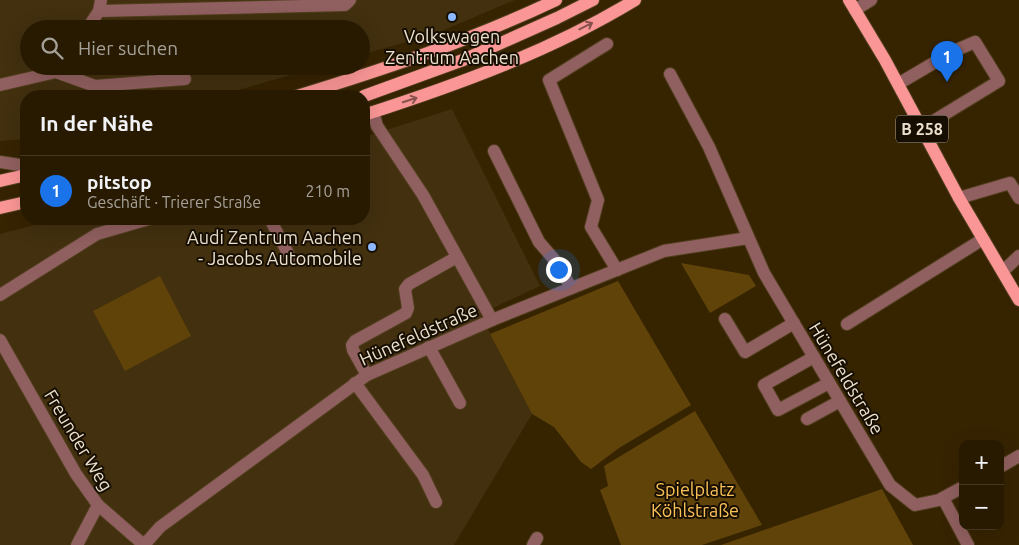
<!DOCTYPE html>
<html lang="de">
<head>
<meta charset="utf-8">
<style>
  body { margin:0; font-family:Ubuntu,sans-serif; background:#34270f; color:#f1f3f6 }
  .controls { position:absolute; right:15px; bottom:15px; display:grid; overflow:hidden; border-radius:10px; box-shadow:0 5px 20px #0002 }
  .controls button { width:45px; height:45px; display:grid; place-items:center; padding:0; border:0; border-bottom:1px solid #443822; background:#281a00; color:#f1f3f6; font:25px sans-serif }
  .you { position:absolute; left:558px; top:269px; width:18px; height:18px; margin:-12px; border:4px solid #fff; border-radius:50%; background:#1a73e8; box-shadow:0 0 0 8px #1a73e833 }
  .badge { display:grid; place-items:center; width:32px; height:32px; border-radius:50%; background:#1a73e8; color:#fff; font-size:16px; font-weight:700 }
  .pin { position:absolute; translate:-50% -41px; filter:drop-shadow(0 1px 2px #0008) }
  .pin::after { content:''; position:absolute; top:26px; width:18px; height:15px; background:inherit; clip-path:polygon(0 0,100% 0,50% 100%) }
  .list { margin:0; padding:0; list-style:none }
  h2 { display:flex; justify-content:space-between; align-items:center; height:65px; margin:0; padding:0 20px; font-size:21px }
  h2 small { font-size:16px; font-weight:400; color:#a5a199 }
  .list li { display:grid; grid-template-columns:32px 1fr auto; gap:15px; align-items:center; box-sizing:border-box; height:70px; padding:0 20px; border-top:1px solid #443822 }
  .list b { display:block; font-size:19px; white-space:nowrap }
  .list p { margin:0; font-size:16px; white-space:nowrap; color:#a5a199 }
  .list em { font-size:16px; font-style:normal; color:#a5a199 }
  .icon { flex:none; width:28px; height:28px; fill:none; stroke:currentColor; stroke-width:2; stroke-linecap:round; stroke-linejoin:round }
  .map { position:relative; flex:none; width:1019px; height:545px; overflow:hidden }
  .search { position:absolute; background:#281a00; box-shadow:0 5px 20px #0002; left:20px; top:20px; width:350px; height:55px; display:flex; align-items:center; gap:12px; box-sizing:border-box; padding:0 18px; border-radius:28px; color:#a5a199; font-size:19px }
  .panel { position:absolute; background:#281a00; box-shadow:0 5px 20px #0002; left:20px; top:90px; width:350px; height:135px; border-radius:20px }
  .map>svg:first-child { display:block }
</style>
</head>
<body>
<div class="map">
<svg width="1019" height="545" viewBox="0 0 1019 545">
  <rect width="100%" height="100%" fill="#362300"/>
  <g fill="#42300f">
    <path d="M0,0H515L437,33L361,55V29H29V66H322L218,96H26V139L0,141Z"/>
    <path d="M452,109L540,286L480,314L532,414L454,545H0V234L58,219H364V137Z"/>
  </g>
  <g fill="#604309">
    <path d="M681,263L749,275L756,286L710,313Z"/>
    <path d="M160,276L191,336L125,371L93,311Z"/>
    <path d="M618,281L691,405L619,448L591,469L581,462L554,427L532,414L490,334Z"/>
    <path d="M695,411L762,525L702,545H621L600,490L608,486L604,466Z"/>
    <path d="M882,489L913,545H721Z"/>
  </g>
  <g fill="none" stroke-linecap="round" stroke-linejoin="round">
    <defs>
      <g id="minor">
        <path d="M855,10L871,0"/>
        <path d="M99,11L345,5L350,0"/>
        <path d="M87,29L99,11L101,0"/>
        <path d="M607,44L549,80L598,200L591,227L617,270"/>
        <path d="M56,72L95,86L185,79"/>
        <path d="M670,74L709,147L764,273L890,485L915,505L939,500L963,487"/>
        <path d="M898,84L954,51L975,42L999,81L922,128"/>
        <path d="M0,85L56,72L60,66"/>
        <path d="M373,112L377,126L423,195L492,320"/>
        <path d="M494,151L539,242L558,264L571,288"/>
        <path d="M0,162L26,166"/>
        <path d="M959,198L1010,183L1019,198"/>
        <path d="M270,219L291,259"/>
        <path d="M1003,271L1019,256"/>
        <path d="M0,295L97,234L149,219"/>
        <path d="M725,319L745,352L794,323"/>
        <path d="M847,324L983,239"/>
        <path d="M0,340L76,474L98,505L144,545L160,527L367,375L492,320L664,251L748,238"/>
        <path d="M429,347L460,403"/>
        <path d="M814,357L764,385L778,410L829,383"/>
        <path d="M367,375L353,350L352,345L355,341L406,313L408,308L405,289L409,284L457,257"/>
        <path d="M355,383L423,475L436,502"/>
        <path d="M807,419L840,401"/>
        <path d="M1000,467L1019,456"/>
        <path d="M943,498L968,545"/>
        <path d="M77,545L98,505"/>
        <path d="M533,545L537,538"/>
      </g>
      <g id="major">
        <path d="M849,0L885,60L959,198L1019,300"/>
        <path d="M297,96C385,69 472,40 556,0"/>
        <path d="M364,96L463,60L557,18L593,0"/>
        <path d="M364,115C457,85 551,51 635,0"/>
        <path d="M0,181L26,175"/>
        <path d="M0,208L26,202"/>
      </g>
    </defs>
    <use href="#minor" stroke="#503e1d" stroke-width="14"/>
    <use href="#major" stroke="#503e1d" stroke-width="14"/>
    <use href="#minor" stroke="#905f5f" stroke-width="12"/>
    <use href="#major" stroke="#fa9696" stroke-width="12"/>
  </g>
  <defs><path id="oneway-shaft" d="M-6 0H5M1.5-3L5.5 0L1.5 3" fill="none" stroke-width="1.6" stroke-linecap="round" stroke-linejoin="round" transform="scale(1.25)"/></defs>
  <g stroke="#88524c">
    <use href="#oneway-shaft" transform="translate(586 26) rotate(-27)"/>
    <use href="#oneway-shaft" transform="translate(410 100) rotate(-18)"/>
  </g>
  <g fill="#8eb9fd" stroke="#170e02" stroke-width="2">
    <circle cx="452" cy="17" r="5"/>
    <circle cx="372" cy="247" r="5"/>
  </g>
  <g text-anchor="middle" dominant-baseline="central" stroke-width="4" stroke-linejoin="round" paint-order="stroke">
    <rect fill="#170e02" stroke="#ada291" stroke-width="1" x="896" y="115.5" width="52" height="27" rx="4"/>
    <g font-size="16" font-weight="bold" fill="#ede1ce">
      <text x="922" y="129">B 258</text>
    </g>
    <g font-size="18" fill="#ede1ce" stroke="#170e02">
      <text x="452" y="36">Volkswagen<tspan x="452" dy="21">Zentrum Aachen</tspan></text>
      <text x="362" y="237" text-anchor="end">Audi Zentrum Aachen<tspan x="362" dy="21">- Jacobs Automobile</tspan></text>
    </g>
    <g font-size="18" fill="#ede1ce" stroke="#170e02">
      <text transform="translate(418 334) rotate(-24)">Hünefeldstraße</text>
      <text transform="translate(847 378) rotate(59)">Hünefeldstraße</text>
      <text transform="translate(79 440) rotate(59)">Freunder Weg</text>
    </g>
    <g font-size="18" fill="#fbc158" stroke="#170e02">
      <text x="695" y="489">Spielplatz<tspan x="695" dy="21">Köhlstraße</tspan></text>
    </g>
  </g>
</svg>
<div class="controls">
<button>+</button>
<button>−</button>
</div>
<div class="you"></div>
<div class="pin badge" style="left:947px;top:82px">1</div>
<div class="search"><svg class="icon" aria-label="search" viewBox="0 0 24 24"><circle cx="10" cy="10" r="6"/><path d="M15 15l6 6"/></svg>Hier suchen</div>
<section class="panel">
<h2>In der Nähe<small></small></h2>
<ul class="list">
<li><span class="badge">1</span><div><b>pitstop</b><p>Geschäft · Trierer Straße</p></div><em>210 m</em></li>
</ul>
</section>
</div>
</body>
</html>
